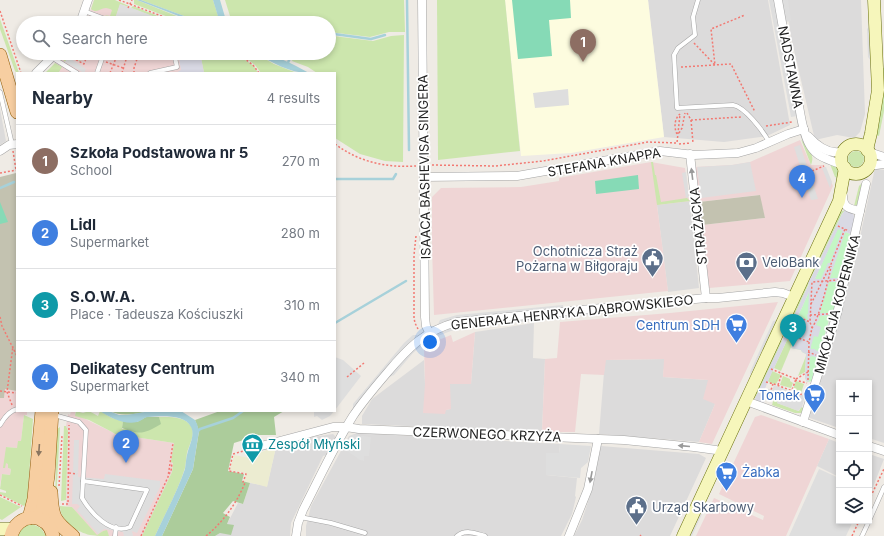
<!DOCTYPE html>
<html lang="en">
<head>
<meta charset="utf-8">
<style>
  body { margin:0; font-family:Inter,sans-serif; background:#f6f6f7; color:#1f2937 }
  .controls { position:absolute; right:12px; bottom:12px; display:grid; overflow:hidden; border-radius:0px; box-shadow:0 2px 6px #0003 }
  .controls button { width:36px; height:36px; display:grid; place-items:center; padding:0; border:0; border-bottom:1px solid #e0e1e3; background:#fff; color:#1f2937; font:20px sans-serif }
  .you { position:absolute; left:430px; top:342px; width:14px; height:14px; margin:-10px; border:3px solid #fff; border-radius:50%; background:#1a73e8; box-shadow:0 0 0 6px #1a73e833 }
  .badge { display:grid; place-items:center; width:26px; height:26px; border-radius:50%; background:#c20a12; color:#fff; font-size:13px; font-weight:700 }
  .pin { position:absolute; translate:-50% -33px; filter:drop-shadow(0 1px 2px #0008) }
  .pin::after { content:''; position:absolute; top:21px; width:14px; height:12px; background:inherit; clip-path:polygon(0 0,100% 0,50% 100%) }
  .list { margin:0; padding:0; list-style:none }
  h2 { display:flex; justify-content:space-between; align-items:center; height:52px; margin:0; padding:0 16px; font-size:17px }
  h2 small { font-size:13px; font-weight:400; color:#747a83 }
  .list li { display:grid; grid-template-columns:26px 1fr auto; gap:12px; align-items:center; box-sizing:border-box; height:72px; padding:0 16px; border-top:1px solid #e0e1e3 }
  .list b { display:block; font-size:15px; white-space:nowrap }
  .list p { margin:0; font-size:13px; white-space:nowrap; color:#747a83 }
  .list em { font-size:13px; font-style:normal; color:#747a83 }
  .icon { flex:none; width:22px; height:22px; fill:none; stroke:currentColor; stroke-width:2; stroke-linecap:round; stroke-linejoin:round }
  .map { position:relative; flex:none; width:884px; height:536px; overflow:hidden }
  .search { position:absolute; background:#fff; box-shadow:0 2px 6px #0003; left:16px; top:16px; width:320px; height:44px; display:flex; align-items:center; gap:10px; box-sizing:border-box; padding:0 14px; border-radius:22px; color:#747a83; font-size:15px }
  .panel { position:absolute; background:#fff; box-shadow:0 2px 6px #0003; left:16px; top:72px; width:320px; height:340px; border-radius:0px }
  .map>svg:first-child { display:block }
</style>
</head>
<body>
<div class="map">
<svg width="884" height="536" viewBox="0 0 884 536">
  <rect width="100%" height="100%" fill="#efebe5"/>
  <g fill="#dcdbdb">
    <path d="M648,0H768L790,125L767,136L724,142L664,137Z"/>
    <path d="M786,0H861L865,114L860,132L854,138L837,135L815,140L791,37Z"/>
    <path d="M0,109L6,141L0,145Z"/>
    <path d="M875,168L884,170V443L869,438V383H839V428L807,417L853,269Z"/>
    <path d="M690,201L699,288L668,292L657,205Z"/>
    <path d="M534,323L533,358L545,359L542,432L362,424V416L372,399L424,360L425,384L446,410L450,409V383L471,384L475,332Z"/>
    <path d="M665,359L663,377L708,380L715,404L699,442L599,434L605,360Z"/>
    <path d="M357,433L560,444L559,453L546,475L577,478L575,496L576,497L572,514L561,536H306V526L311,506L349,436Z"/>
    <path d="M333,434L335,436V438L326,455L323,456L291,523L290,536H215L220,533L227,524L238,503L243,504L250,483L267,486L276,447L313,437Z"/>
    <path d="M829,439L839,443V477L817,466Z"/>
    <path d="M601,446L699,454L706,458L670,536H574L582,520L592,490Z"/>
    <path d="M869,454L884,459L871,492L869,491Z"/>
  </g>
  <g fill="#efd5d5">
    <path d="M94,0H109L171,23H86Z"/>
    <path d="M64,53H200L204,73H60L55,63Z"/>
    <path d="M800,140L811,165H824L833,186L790,281L709,288L702,225L765,218L759,195L699,202L694,167L732,165L750,162Z"/>
    <path d="M651,162L685,168L690,201L657,205L668,291L434,315L432,246V197L441,188L521,187L559,181V178Z"/>
    <path d="M778,302L712,444L699,442L715,404L703,399L708,380L663,377L664,359L606,360L604,375L581,374L575,432H542L545,359L557,358L560,322L670,313Z"/>
    <path d="M475,332L471,384H450L451,409L446,410L445,414L423,413L425,384L424,347L439,338L441,339L451,335L453,342Z"/>
    <path d="M5,389L17,391V411H27V415H24L21,441L17,448L6,447V463H8V468L11,469L10,475L2,474L0,485V398H4Z"/>
    <path d="M71,411H76L75,414L112,432L115,434L174,443L172,472L142,536H109L103,531L97,536L72,507L66,506L68,431L66,426L68,414L70,415Z"/>
    <path d="M761,415L829,439L786,536H696L714,498L763,520L764,516L719,494L755,417Z"/>
  </g>
  <path fill="#fdfcdf" d="M505,0H648L664,137L571,153L521,156Z"/>
  <g fill="#c3c2b0">
    <path d="M16,173L17,183V391L5,389L4,398H0V177Z"/>
    <path d="M760,195L765,218L702,225L699,202Z"/>
  </g>
  <path fill="#ececd1" d="M276,447L267,487L244,481L246,473L230,470L234,455L250,458L258,453Z"/>
  <g fill="#cce6ad">
    <path d="M94,0H115L129,6L128,7L120,4L115,19L104,15L110,16L112,10C111,9 107,8 106,8C100,8 97,14 91,9Z"/>
    <path d="M134,0H137L194,23H184L134,4Z"/>
    <path d="M141,0H213L220,22L205,23L195,20Z"/>
    <path d="M225,0H404L405,32H389L370,37L329,32V23H234L230,16Z"/>
    <path d="M437,0H505L520,151L438,160Z"/>
    <path d="M133,6L163,18V20L131,8Z"/>
    <path d="M0,19L17,67L19,73H17L15,71L0,29Z"/>
    <path d="M404,35L403,162L385,161L360,154L335,138V73H317L308,67L292,61L295,53H329V36H334L373,41L391,36Z"/>
    <path d="M64,53H85L80,61L69,56L65,62L61,57Z"/>
    <path d="M200,53H235L254,66L258,73H204Z"/>
    <path d="M239,53H255L274,64L297,73H261L255,65Z"/>
    <path d="M55,63L62,67L59,72L60,73H45Z"/>
    <path d="M883,68H884V111L879,136L875,135C882,113 884,92 883,68Z"/>
    <path d="M801,139C807,148 816,154 811,165Z"/>
    <circle cx="856" cy="159" r="8"/>
    <path d="M651,162H653L655,175H656L661,202L687,198L690,201L657,205Z"/>
    <path d="M830,164C839,168 839,169 840,179L835,177Z"/>
    <path d="M862,183L857,205L854,206L859,186Z"/>
    <path d="M845,210L842,214L811,278H810L840,212Z"/>
    <path d="M807,283H809L794,317L792,315Z"/>
    <path d="M788,338L794,340L781,371L774,368Z"/>
    <path d="M783,340L756,398L755,395L780,341Z"/>
    <path d="M806,356L805,372L798,376Z"/>
    <path d="M772,371L781,375L776,384L770,383L768,381Z"/>
    <path d="M783,376L790,379V381L793,383L791,388L780,385Z"/>
    <path d="M796,381L804,384L801,393L793,390Z"/>
    <path d="M774,398L778,399L777,403L799,411L801,407H802L804,409L803,413H795L772,405Z"/>
    <path d="M76,411L83,413L89,411L98,416L100,411L112,418L123,421L122,429L160,424L159,417C170,417 184,416 191,426C196,434 189,445 187,453C186,458 186,463 185,468C178,491 165,514 155,536H142L172,472L173,463L171,462L174,443L115,434L112,432L89,420L75,416Z"/>
    <path d="M24,415L33,419L27,504L24,506L0,494V492L6,493V491L0,489L2,474L10,475L11,469L8,468V464L6,463L5,468H3L6,447L17,448L18,441H21Z"/>
    <path d="M64,426H66L68,431L66,500L61,501Z"/>
    <path d="M60,427L56,501L55,502L56,467L55,453L57,429Z"/>
    <path d="M0,497L21,507L2,520L0,519Z"/>
    <path d="M60,506L72,507L97,535L103,531L107,530L109,536C103,536 96,536 90,535C77,532 60,521 60,506Z"/>
    <path d="M32,524L41,528L46,536H18C21,529 24,525 32,524Z"/>
  </g>
  <g fill="#accc9b">
    <path d="M109,411H150C135,414 123,417 109,411Z"/>
    <path d="M220,411H284L274,417L276,435H259L234,443L228,471L244,474L242,481L250,483L243,504L233,501L223,513L230,517L227,524L234,525L231,535L220,533L215,536H162L193,469L199,431L195,420Z"/>
    <path d="M146,417H159L161,424C144,434 140,435 122,428L123,421L137,422Z"/>
  </g>
  <path fill="#c4f6c5" d="M838,228L852,235V236L849,238L841,274L843,277L834,316L830,317L812,379L813,381L807,382L805,378L806,354L802,352L801,350L791,348L794,340L788,338Z"/>
  <g fill="#86dab6">
    <path d="M512,0H570L571,18L549,20L552,56L518,59Z"/>
    <path d="M638,175L639,189L596,194L595,181Z"/>
    <path d="M0,202L8,222L0,224Z"/>
  </g>
  <g fill="#dedede">
    <path d="M769,0H775L797,116L791,117Z"/>
    <path d="M782,0H788L791,21L785,22Z"/>
    <path d="M120,4L129,7L171,23H126L115,19Z"/>
    <path d="M870,26L871,61L868,57L867,29Z"/>
    <path d="M68,57L86,69L84,73L65,62Z"/>
    <path d="M568,89L569,105L535,108L533,93Z"/>
    <path d="M800,145L818,199L811,200L794,147Z"/>
    <path d="M750,162L756,191L701,198L697,167L732,165Z"/>
    <path d="M826,167L832,182L830,188L822,168Z"/>
    <path d="M686,172L689,197L686,198L682,173Z"/>
    <path d="M563,305V308L469,317L450,320L438,324L440,320L457,315Z"/>
    <path d="M592,313V315L479,326L451,331L435,337L425,343L413,353L394,375L387,378L411,351L425,340L451,328L463,325Z"/>
    <path d="M834,316L813,381L812,379L830,317Z"/>
    <path d="M777,320V321L751,377L750,372L773,321Z"/>
    <path d="M413,335H418L407,345L394,359L363,395L353,410V404L404,343Z"/>
    <path d="M335,357L343,360L361,376L335,410Z"/>
    <path d="M774,385L805,396L802,407L798,411L777,403L778,398L773,399L763,396L766,388L772,390Z"/>
    <path d="M314,411H334L330,416L322,420L317,416L314,417Z"/>
    <path d="M352,435L371,437L369,456H364V461L360,460L343,448Z"/>
    <path d="M74,440H79L78,477L104,479L105,474L160,481V487L137,533L132,531L133,536H124L123,532L104,529L98,534L77,510L80,506L77,504H72Z"/>
    <path d="M560,444L591,446L588,462L581,468L580,478L546,475V453H559Z"/>
    <path d="M819,469L839,478V521H853L846,536H789Z"/>
    <path d="M701,509L702,514L692,536H689Z"/>
  </g>
  <g fill="#d9d9e4" fill-rule="evenodd">
    <path d="M178,53H200L204,73H176L181,70Z"/>
    <path d="M845,210L853,214L855,218L852,235L846,232L845,233L830,278H842L841,282H829L820,313H835L834,315L819,316V321H818L816,325L821,327L818,337L814,336L811,346V349H815V350L820,352L818,358L812,356L810,357L809,381L807,382L805,378L806,354L802,352L801,350L791,348L794,340L788,338L768,381L761,399L765,402L762,403L757,401L755,398L809,284L807,283L810,278H811L842,214ZM838,229L842,231L830,263H828L821,279H815ZM809,292L808,314H807L808,320L798,316Z"/>
  </g>
  <g fill="#a7d1da">
    <path d="M137,0H141L195,20L194,22Z"/>
    <path d="M213,0H220L225,17L229,23H220Z"/>
    <path d="M255,53C274,53 292,64 309,73C289,73 272,62 255,53Z"/>
    <path d="M100,411H109L119,415H127L150,411H181L195,420L197,424L199,431L193,469L162,536H155C165,514 177,492 185,469C186,463 186,457 188,451C190,444 195,434 191,427C185,414 161,416 148,417C144,417 142,421 137,422C125,425 110,418 100,411Z"/>
  </g>
  <g fill="none" stroke-linecap="round" stroke-linejoin="round">
    <g stroke="#a7d1da" stroke-width="2.5">
      <path d="M407,0L409,150"/>
      <path d="M329,34H334L371,39L385,35"/>
      <path d="M287,65L292,53"/>
      <path d="M335,179H393L396,174"/>
      <path d="M0,188L14,182"/>
      <path d="M335,323L406,281"/>
      <path d="M197,432L200,429L233,418L243,411"/>
    </g>
    <defs>
      <g id="lane">
        <path d="M698,0L693,17L695,35L678,48L674,55L677,108L733,105C745,107 763,131 769,142"/>
        <path d="M84,11L116,23"/>
        <path d="M49,53L56,60L77,73"/>
        <path d="M97,73L104,53"/>
        <path d="M150,73L177,67L174,53"/>
        <path d="M0,92L12,144"/>
        <path d="M54,415L79,422L86,430L83,481"/>
        <path d="M0,425C4,418 9,411 17,409"/>
        <path d="M83,481L147,490L130,527C110,535 91,513 82,498Z"/>
        <path d="M300,517L331,523L365,533"/>
        <path d="M869,521L884,487"/>
        <path d="M115,536L116,527"/>
        <path d="M457,536C466,529 475,533 485,536"/>
        <path d="M862,536L869,521"/>
      </g>
      <g id="street">
        <path d="M422,0L425,317L426,326L429,332"/>
        <path d="M778,0C784,35 791,71 799,106C801,118 804,138 811,147C818,158 831,160 842,165"/>
        <path d="M80,23L88,0"/>
        <path d="M36,73L56,53"/>
        <path d="M808,136C817,146 829,156 844,151"/>
        <path d="M0,151L9,145L17,144"/>
        <path d="M869,152L884,157"/>
        <path d="M690,154L706,298"/>
        <path d="M869,166L884,164"/>
        <path d="M424,177L517,176L660,151L694,155L738,153L756,148L788,134L804,129"/>
        <path d="M843,196C843,208 850,209 860,211"/>
        <path d="M746,401L839,435"/>
        <path d="M803,422L837,314L866,184"/>
        <path d="M869,446L884,451"/>
        <path d="M254,448L333,427H346L359,429L624,440L694,447L716,450L722,452"/>
        <path d="M296,536L298,523L303,510C319,479 334,446 353,416C363,401 375,387 387,373C408,348 424,331 457,322L706,298H718L775,292L783,293L794,297"/>
        <path d="M569,536L588,489L598,439"/>
      </g>
      <g id="secondary">
        <circle cx="856" cy="159" r="15"/>
        <path d="M867,150L871,133L878,90L874,0"/>
        <path d="M0,529H14"/>
        <path d="M683,536L839,201L845,168"/>
      </g>
      <g id="primary">
        <path d="M0,55L17,112"/>
        <path d="M51,492C52,517 54,521 73,536"/>
        <path d="M29,518L34,499L42,411"/>
        <path d="M43,521L42,514L48,476L52,411"/>
        <path d="M11,536C17,512 48,511 53,536"/>
      </g>
    </defs>
    <use href="#lane" stroke="#a5a5a5" stroke-width="5"/>
    <use href="#street" stroke="#a5a5a5" stroke-width="9"/>
    <use href="#secondary" stroke="#69700a" stroke-width="13"/>
    <use href="#primary" stroke="#905d08" stroke-width="14"/>
    <g stroke="#f27972" stroke-width="1.5" stroke-dasharray="2 2" stroke-linecap="butt">
      <path d="M119,0L180,23"/>
      <path d="M128,8L132,0"/>
      <path d="M0,11L21,73"/>
      <path d="M694,43L715,65L711,29L745,15"/>
      <path d="M237,53L253,65L259,73"/>
      <path d="M87,54L97,58"/>
      <path d="M69,56L84,64L88,53"/>
      <path d="M106,62L123,68"/>
      <path d="M681,67L731,64L755,112"/>
      <path d="M110,73L118,53"/>
      <path d="M122,73L128,53"/>
      <path d="M134,73V68L139,53"/>
      <path d="M687,113L691,120L741,117"/>
      <path d="M691,120L693,143"/>
      <path d="M766,126L792,122"/>
      <path d="M679,133L682,128L685,113"/>
      <path d="M677,134C674,128 674,119 680,114"/>
      <path d="M335,144C359,162 386,168 416,166"/>
      <path d="M679,144L691,143"/>
      <path d="M13,151L16,170"/>
      <path d="M432,165L495,166L543,161L648,142L677,143L680,114"/>
      <path d="M812,171L824,166"/>
      <path d="M0,173L17,170"/>
      <path d="M838,226L849,231"/>
      <path d="M416,236L414,255V318L415,323L418,329"/>
      <path d="M811,304L831,264L845,229"/>
      <path d="M810,315L828,314"/>
      <path d="M796,316L810,322"/>
      <path d="M0,317L2,326L17,356"/>
      <path d="M812,328C819,318 829,279 831,266"/>
      <path d="M788,334L809,342"/>
      <path d="M808,352L816,355"/>
      <path d="M771,369L796,379L792,390"/>
      <path d="M347,377L364,363"/>
      <path d="M796,379L808,372"/>
      <path d="M795,380L807,383"/>
      <path d="M808,380L809,342L812,328L810,322L812,282L838,280"/>
      <path d="M766,382L774,384L803,395"/>
      <path d="M778,385L782,373"/>
      <path d="M0,391L17,393"/>
      <path d="M773,393L771,390L773,384"/>
      <path d="M12,405L7,392L13,346"/>
      <path d="M69,473L77,474"/>
      <path d="M169,474L171,471L172,463"/>
      <path d="M59,486L62,436"/>
      <path d="M0,495L22,506"/>
      <path d="M869,500L884,469"/>
      <path d="M62,504H68L69,425"/>
      <path d="M141,536L168,477L173,443"/>
      <path d="M206,536C224,521 236,504 245,483L243,482L246,474L229,471L233,454L247,450"/>
      <path d="M640,536L641,535"/>
      <path d="M852,536L859,521"/>
    </g>
    <use href="#lane" stroke="#fff" stroke-width="4"/>
    <use href="#street" stroke="#fff" stroke-width="8"/>
    <use href="#secondary" stroke="#f6f6bb" stroke-width="12"/>
    <use href="#primary" stroke="#f7cea1" stroke-width="13"/>
  </g>
  <defs><path id="oneway-solid" d="M-6-.8H1V-3.2L6.5 0L1 3.2V.8H-6Z"/></defs>
  <g fill="#9a9a9a">
    <use href="#oneway-solid" transform="translate(692 174) rotate(-97)"/>
    <use href="#oneway-solid" transform="translate(684 446) rotate(-175)"/>
    <use href="#oneway-solid" transform="translate(591 477) rotate(101)"/>
  </g>
  <use fill="#8a7660" href="#oneway-solid" transform="translate(39 450) rotate(94)"/>
  <defs>
    <symbol id="civic-pin" viewBox="-11 -11 22 30"><path d="M0 17L-7.5 6A9.5 9.5 0 1 1 7.5 6Z" fill="#5c6f8a" stroke="#fff"/><path d="M-.6-6.5H3V-4.5H.6V-3L4-1V1h2V6H-6V1h2V-1L-.6-3ZM-1.2 2.5V6h2.4V2.5Z" fill="#fff"/></symbol>
    <symbol id="bank-pin" viewBox="-11 -11 22 30"><path d="M0 17L-7.5 6A9.5 9.5 0 1 1 7.5 6Z" fill="#5c6f8a" stroke="#fff"/><path d="M-6-4H6V4H-6ZM0-2.3a2.3 2.3 0 1 0 0 4.6a2.3 2.3 0 1 0 0-4.6Z" fill="#fff"/></symbol>
    <symbol id="supermarket-pin" viewBox="-11 -11 22 30"><path d="M0 17L-7.5 6A9.5 9.5 0 1 1 7.5 6Z" fill="#3f7fe0" stroke="#fff"/><path d="M-6-5.5h2.5l.6 2H6L4.5 2H-2.5L-4.4-4H-6ZM-1.5 3.2a1.3 1.3 0 1 0 .1 0ZM3 3.2a1.3 1.3 0 1 0 .1 0Z" fill="#fff"/></symbol>
    <symbol id="museum-pin" viewBox="-11 -11 22 30"><path d="M0 17L-7.5 6A9.5 9.5 0 1 1 7.5 6Z" fill="#0f9aa8" stroke="#fff"/><path d="M0-6L6-3V-2H-6V-3ZM-5-1h2V3h-2ZM-1-1h2V3h-2ZM3-1h2V3H3ZM-6 4H6V6H-6Z" fill="#fff"/></symbol>
  </defs>
  <g fill-rule="evenodd">
    <use href="#civic-pin" x="640" y="246" width="25" height="34"/>
    <use href="#bank-pin" x="734" y="250" width="25" height="34"/>
    <use href="#supermarket-pin" x="724" y="312" width="25" height="34"/>
    <use href="#supermarket-pin" x="802" y="382" width="25" height="34"/>
    <use href="#museum-pin" x="240" y="432" width="25" height="34"/>
    <use href="#supermarket-pin" x="714" y="460" width="25" height="34"/>
    <use href="#civic-pin" x="624" y="494" width="25" height="34"/>
  </g>
  <g text-anchor="middle" dominant-baseline="central" stroke-width="3.5" stroke-linejoin="round" paint-order="stroke">
    <g font-size="13" fill="#1e1e1e" stroke="#fff">
      <text transform="translate(791 67) rotate(79)">NADSTAWNA</text>
      <text transform="translate(604 162) rotate(-10)">STEFANA KNAPPA</text>
      <text transform="translate(424 167) rotate(-91)">ISAACA BASHEVISA SINGERA</text>
      <text transform="translate(698 226) rotate(-96)">STRAŻACKA</text>
      <text transform="translate(837 304) rotate(-75)">MIKOŁAJA KOPERNIKA</text>
      <text transform="translate(572 312) rotate(-6)">GENERAŁA HENRYKA DĄBROWSKIEGO</text>
      <text transform="translate(487 434) rotate(2)">CZERWONEGO KRZYŻA</text>
    </g>
    <g font-size="13" fill="#4e5e75" stroke="#fff" text-anchor="start">
      <text x="638" y="251" text-anchor="end">Ochotnicza Straż<tspan x="638" dy="15">Pożarna w Biłgoraju</tspan></text>
      <text x="762" y="262">VeloBank</text>
      <text x="652" y="507">Urząd Skarbowy</text>
    </g>
    <g font-size="13" fill="#366cbe" stroke="#fff" text-anchor="end">
      <text x="720" y="325">Centrum SDH</text>
      <text x="800" y="395">Tomek</text>
      <text x="742" y="472" text-anchor="start">Żabka</text>
    </g>
    <g font-size="13" fill="#0d838f" stroke="#fff" text-anchor="start">
      <text x="268" y="444">Zespół Młyński</text>
    </g>
  </g>
</svg>
<div class="controls">
<button>+</button>
<button>−</button>
<button><svg class="icon" aria-label="locate" viewBox="0 0 24 24"><circle cx="12" cy="12" r="6"/><path d="M12 2v4M12 18v4M2 12h4M18 12h4"/></svg></button>
<button><svg class="icon" aria-label="layers" viewBox="0 0 24 24"><path d="M12 4l9 5-9 5-9-5zM3 14l9 5 9-5"/></svg></button>
</div>
<div class="you"></div>
<div class="pin badge" style="left:583px;top:62px;background:#8d6e63">1</div>
<div class="pin badge" style="left:126px;top:463px;background:#3f7fe0">2</div>
<div class="pin badge" style="left:793px;top:347px;background:#0f9aa8">3</div>
<div class="pin badge" style="left:802px;top:198px;background:#3f7fe0">4</div>
<div class="search"><svg class="icon" aria-label="search" viewBox="0 0 24 24"><circle cx="10" cy="10" r="6"/><path d="M15 15l6 6"/></svg>Search here</div>
<section class="panel">
<h2>Nearby<small>4 results</small></h2>
<ul class="list">
<li><span class="badge" style="background:#8d6e63">1</span><div><b>Szkoła Podstawowa nr 5</b><p>School</p></div><em>270 m</em></li>
<li><span class="badge" style="background:#3f7fe0">2</span><div><b>Lidl</b><p>Supermarket</p></div><em>280 m</em></li>
<li><span class="badge" style="background:#0f9aa8">3</span><div><b>S.O.W.A.</b><p>Place · Tadeusza Kościuszki</p></div><em>310 m</em></li>
<li><span class="badge" style="background:#3f7fe0">4</span><div><b>Delikatesy Centrum</b><p>Supermarket</p></div><em>340 m</em></li>
</ul>
</section>
</div>
</body>
</html>
